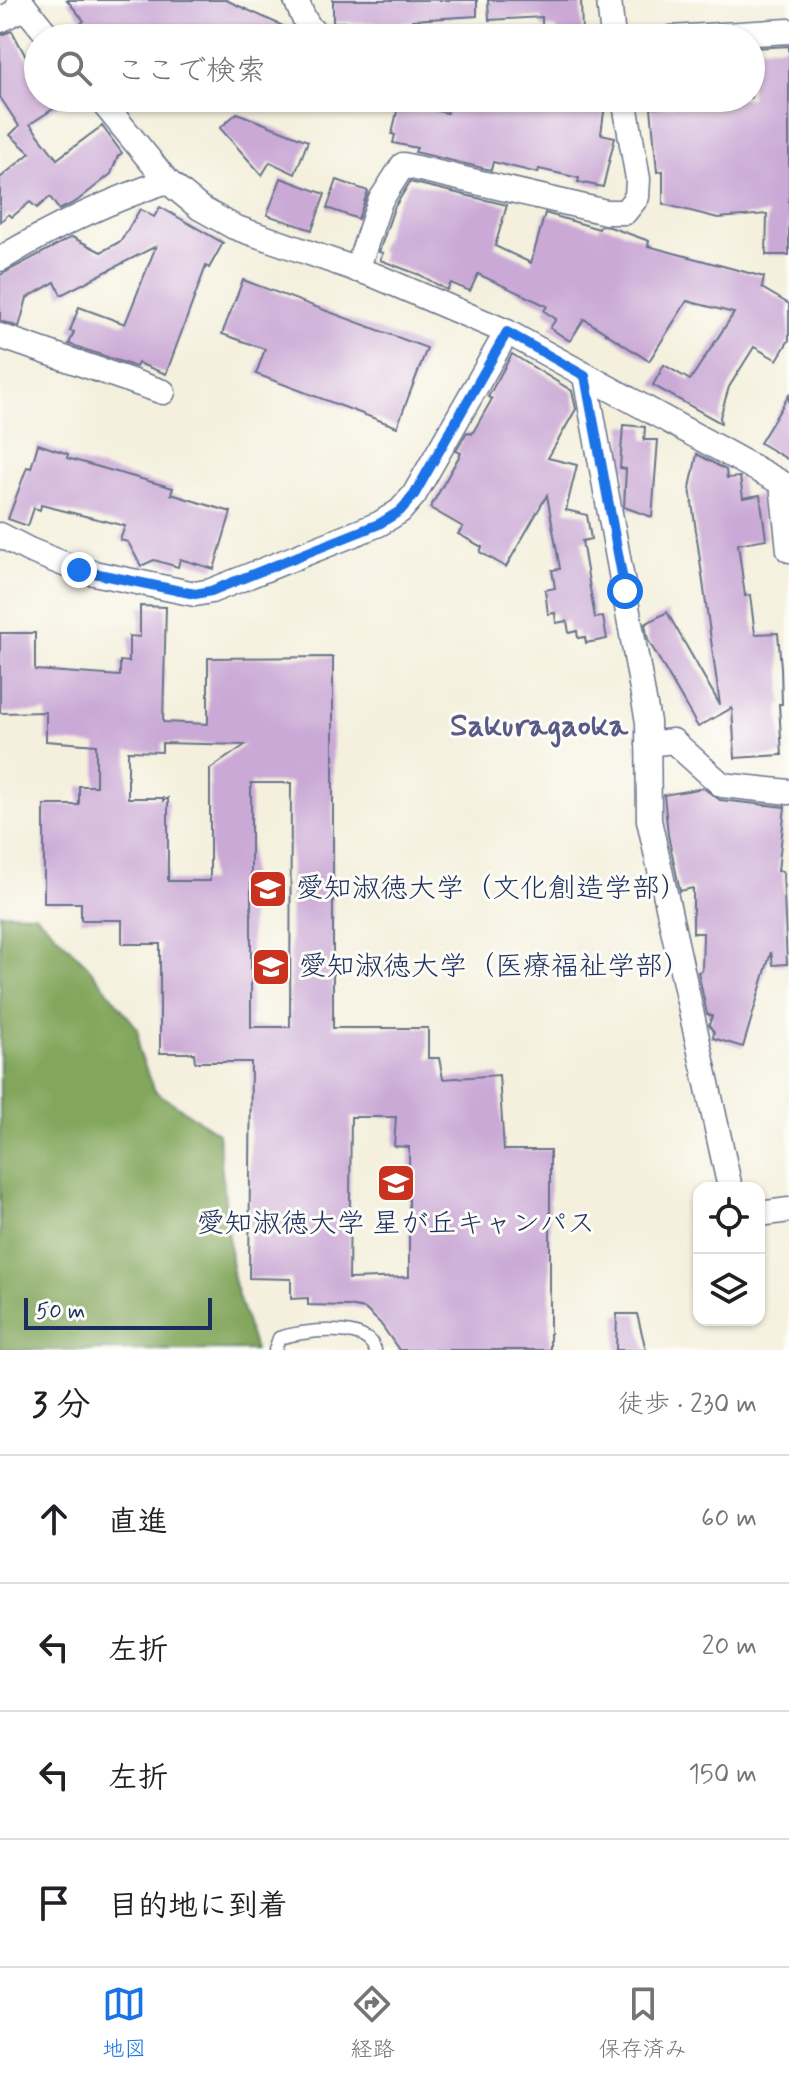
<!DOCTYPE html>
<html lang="ja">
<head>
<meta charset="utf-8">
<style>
  body { margin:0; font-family:Mynerve,"Klee One",sans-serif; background:#f6f6f6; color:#202124 }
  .controls { position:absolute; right:24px; bottom:24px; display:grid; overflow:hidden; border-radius:16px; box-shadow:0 2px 6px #0004 }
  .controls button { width:72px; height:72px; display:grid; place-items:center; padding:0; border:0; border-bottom:2px solid #e0e0e0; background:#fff; color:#202124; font:40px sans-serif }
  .scale { position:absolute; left:24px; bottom:20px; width:188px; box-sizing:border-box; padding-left:8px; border:4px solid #1b2f5e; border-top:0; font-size:22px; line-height:28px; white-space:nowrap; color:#1b2f5e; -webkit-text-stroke:6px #fdfcf7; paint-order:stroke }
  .stop { position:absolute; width:24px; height:24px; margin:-18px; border:6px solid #1a73e8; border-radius:50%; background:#fff }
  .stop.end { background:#1a73e8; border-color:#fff; box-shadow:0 2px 8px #0008 }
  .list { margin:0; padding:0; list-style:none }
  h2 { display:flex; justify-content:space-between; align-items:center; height:104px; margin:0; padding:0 32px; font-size:34px }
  h2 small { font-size:26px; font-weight:400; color:#757577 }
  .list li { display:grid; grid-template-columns:52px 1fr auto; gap:24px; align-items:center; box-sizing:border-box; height:128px; padding:0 32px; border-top:2px solid #e0e0e0 }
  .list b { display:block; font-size:30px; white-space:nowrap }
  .list em { font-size:26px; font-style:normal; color:#757577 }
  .icon { flex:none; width:44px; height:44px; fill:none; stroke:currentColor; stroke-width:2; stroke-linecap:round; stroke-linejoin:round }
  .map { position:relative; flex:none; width:789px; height:1350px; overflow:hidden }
  .search { position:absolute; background:#fff; box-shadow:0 2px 6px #0004; left:24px; right:24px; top:24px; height:88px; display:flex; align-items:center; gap:20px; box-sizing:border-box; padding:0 28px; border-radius:44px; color:#757577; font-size:30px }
  .sheet { height:616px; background:#fff }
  nav { display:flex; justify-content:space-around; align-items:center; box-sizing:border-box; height:112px; border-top:2px solid #e0e0e0; background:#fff; font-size:22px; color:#757577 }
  nav a { display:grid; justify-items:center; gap:4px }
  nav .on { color:#1a73e8 }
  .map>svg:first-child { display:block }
</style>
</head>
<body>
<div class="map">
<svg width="789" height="1350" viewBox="0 0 789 1350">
  <rect width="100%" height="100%" fill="#fdfcf7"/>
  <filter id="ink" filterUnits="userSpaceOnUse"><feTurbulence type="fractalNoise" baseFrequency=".0125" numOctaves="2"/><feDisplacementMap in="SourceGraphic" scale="16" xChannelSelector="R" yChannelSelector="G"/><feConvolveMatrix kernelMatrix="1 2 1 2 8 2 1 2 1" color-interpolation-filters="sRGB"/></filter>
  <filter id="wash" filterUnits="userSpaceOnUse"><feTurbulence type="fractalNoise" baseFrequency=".006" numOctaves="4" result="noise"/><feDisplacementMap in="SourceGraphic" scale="32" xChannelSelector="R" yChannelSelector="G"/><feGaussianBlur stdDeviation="1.8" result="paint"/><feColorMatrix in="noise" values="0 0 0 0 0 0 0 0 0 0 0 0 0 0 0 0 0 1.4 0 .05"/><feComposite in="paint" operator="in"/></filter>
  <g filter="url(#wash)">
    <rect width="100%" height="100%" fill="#f4f0dd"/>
    <path fill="#82a65c" stroke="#4e6a5d" stroke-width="2" d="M0,913L35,914L87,965L138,1029L139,1052L155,1091L218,1133L233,1279L255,1350H0Z"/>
    <g id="blocks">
      <g fill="#caa9d6" fill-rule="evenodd">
        <path d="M67,0H226L294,31L299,38H65L84,21Z"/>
        <path d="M333,0H477V16L412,20V22H333Z"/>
        <path d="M488,0H581L582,33L557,34V28H542V17L489,20Z"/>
        <path d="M12,31L38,79V98H70L30,124L57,159L102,126L122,153L118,156L111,174L77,201L59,210L50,197L37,208L30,202L12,217L9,214L0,222V178L30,153L10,135L19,126L0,97V35Z"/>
        <path d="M789,46V255H766L767,214L718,218L663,204V171L657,172L651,108L715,103V98H751V48Z"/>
        <path d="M451,98H606L601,134L615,137L603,187L578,182L579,178L539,169L538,173L493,162L491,170L415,152L417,148L393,143L395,135L392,134L399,102L447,113Z"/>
        <path d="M237,113L308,141L295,174L270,162L262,175L220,128Z"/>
        <path d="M281,178L325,194L312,230L267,215Z"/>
        <path d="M337,180L368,191L358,219L327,208Z"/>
        <path d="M410,182L507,205L495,246L531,263L545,213L599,229L600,226L610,227L649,241L648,246L764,277L762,288L789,304V340L777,360L754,347L729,387L720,417L721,423L653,385L664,365L690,380L734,313L687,301L649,361L584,319L570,341L550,328L556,319L544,311L547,306L478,274L470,291L451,283L447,290L420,275L380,260L383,253L379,252L394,208Z"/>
        <path d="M160,207L223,243L209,268L206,266L166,374L138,363L136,367L69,344L74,332L70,331L79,307L125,324L156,246L61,295L55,282L27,298L19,327L0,321V275L72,237L101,252L121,241L140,209L154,217Z"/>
        <path d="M243,280L427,348L397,427L256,374L265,349L222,334Z"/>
        <path d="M512,354L572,391L576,409L548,458L577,465L566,510L587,515L591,539L582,541L595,618L603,617L607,639L586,643L585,637L578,638L577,631L569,633L567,621L556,623L555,613L548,614L545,590L555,588L552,570L560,569L547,495L506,567L480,552L482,547L458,534L463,527L430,508L461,453L456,451L467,432L472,434L492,399L488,397Z"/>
        <path d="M789,395V460L760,443Z"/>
        <path d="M623,425L645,427L644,440H658L652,517L624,507L626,469L620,468Z"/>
        <path d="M38,444L68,454L67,458L173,488L171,494L231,512L214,569L180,559L178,567L154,560L141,566L128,542L120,540L125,526L41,505L40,510L34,508L28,526L8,519L27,467L31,468Z"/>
        <path d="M697,454L726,470L727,478L740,477L743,498L760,495L766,539L738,544L745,596L750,595L755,634L778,633L781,667L782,704H779L782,755L735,758L732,708L698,727L648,640L645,624L667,612L720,705L690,488Z"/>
        <path d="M140,606L166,607L163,722L208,724V658L333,657V1028H428V1058H439L443,1079L499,1075L504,1150H550V1350H399L380,1323L365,1309L348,1306L308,1305V1298L291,1299V1279L249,1278L251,1062H195L194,1053H160V944H122V920H81V903H44V805H79V786H96V745L46,741V712L0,713V633H35V670L120,676V661L129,662V636L140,637ZM162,743L245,745L210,769V881H168V798L163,801V798H128V751L162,752ZM251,783H291L290,1027H251ZM351,1117H396L394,1146L409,1147V1277L349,1279Z"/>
        <path d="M703,788L720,800L785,807L778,871H783L787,964L773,965L771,952L743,1047L713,1038L714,1032L709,1025L712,1016L707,1014L698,972L702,971L703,933H693V888L680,891L668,835L664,795Z"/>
        <path d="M617,1314H637L646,1350H616Z"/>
      </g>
    </g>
  </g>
  <g filter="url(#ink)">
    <use href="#blocks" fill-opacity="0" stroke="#67738a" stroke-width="2"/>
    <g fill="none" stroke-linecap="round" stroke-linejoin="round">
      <defs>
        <path id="service" d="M275,1350L279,1338C301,1331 367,1322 375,1350"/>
        <g id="minor">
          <path d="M19,0L50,38"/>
          <path d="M296,0C304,18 308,36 330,38"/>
          <path d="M609,0L613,38"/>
          <path d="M0,20L25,7"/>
          <path d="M671,38L789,31"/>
          <path d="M99,98L167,181L200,208L234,227L376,276L507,332L789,487"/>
          <path d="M0,259C53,227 108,201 167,181"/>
          <path d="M357,270L380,201L403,165L606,212H625L637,197L638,179L624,98"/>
          <path d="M0,336L163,392"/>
          <path d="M585,376L648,722L649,820L730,1188"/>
          <path d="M782,484L789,550"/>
          <path d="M0,535L29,550L79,570L195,594L211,591L379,524L400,511L414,495L507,332"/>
          <path d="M648,744L673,741L722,785L789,792"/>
          <path d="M759,1214L789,1210"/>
        </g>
      </defs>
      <use href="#service" stroke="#67738a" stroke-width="15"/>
      <use href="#minor" stroke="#67738a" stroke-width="27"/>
      <use href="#service" stroke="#fff" stroke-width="12"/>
      <use href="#minor" stroke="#fff" stroke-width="24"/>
    </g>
  </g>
  <g fill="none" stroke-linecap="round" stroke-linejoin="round" filter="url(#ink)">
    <path stroke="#1a73e8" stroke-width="10" d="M79,570L195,594L211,591L379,524L400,511L414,495L507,332L585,376L625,591"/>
  </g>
  <defs>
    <symbol id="university-square" viewBox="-11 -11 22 22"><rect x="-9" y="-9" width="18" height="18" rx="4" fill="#c8321e" stroke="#fdfcf7"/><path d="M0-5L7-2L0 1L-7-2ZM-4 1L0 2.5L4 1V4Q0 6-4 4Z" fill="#fff"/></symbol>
  </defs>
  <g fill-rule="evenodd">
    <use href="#university-square" x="246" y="867" width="44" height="44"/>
    <use href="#university-square" x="249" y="945" width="44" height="44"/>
    <use href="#university-square" x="374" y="1161" width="44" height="44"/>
  </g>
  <g text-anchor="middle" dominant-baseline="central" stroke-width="6" stroke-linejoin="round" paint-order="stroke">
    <g font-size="28" fill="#1b2f5e" stroke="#fdfcf7" text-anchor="start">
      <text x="296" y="889">愛知淑徳大学（文化創造学部）</text>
      <text x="299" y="967">愛知淑徳大学（医療福祉学部）</text>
      <text x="396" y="1224" text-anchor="middle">愛知淑徳大学 星が丘キャンパス</text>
    </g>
    <g font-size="32" font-weight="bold" fill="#585a88" stroke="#fdfcf7">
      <text x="539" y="726">Sakuragaoka</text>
    </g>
  </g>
</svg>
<div class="controls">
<button><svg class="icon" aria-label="locate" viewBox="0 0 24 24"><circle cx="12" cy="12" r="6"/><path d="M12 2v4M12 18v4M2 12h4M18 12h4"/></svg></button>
<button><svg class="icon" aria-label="layers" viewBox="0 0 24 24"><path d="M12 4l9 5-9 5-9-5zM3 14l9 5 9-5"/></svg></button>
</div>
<div class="scale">50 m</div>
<div class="stop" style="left:625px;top:591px"></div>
<div class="stop end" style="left:79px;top:570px"></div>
<div class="search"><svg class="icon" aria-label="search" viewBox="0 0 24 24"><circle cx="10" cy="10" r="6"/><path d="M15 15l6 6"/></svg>ここで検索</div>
</div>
<section class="sheet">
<h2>3 分<small>徒歩 · 230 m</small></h2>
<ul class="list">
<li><svg class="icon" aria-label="ahead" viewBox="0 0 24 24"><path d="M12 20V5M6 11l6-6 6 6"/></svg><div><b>直進</b></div><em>60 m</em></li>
<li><svg class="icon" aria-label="left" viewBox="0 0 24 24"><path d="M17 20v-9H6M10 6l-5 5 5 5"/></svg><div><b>左折</b></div><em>20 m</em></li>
<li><svg class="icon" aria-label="left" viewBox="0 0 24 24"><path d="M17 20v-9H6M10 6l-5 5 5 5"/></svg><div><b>左折</b></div><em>150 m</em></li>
<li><svg class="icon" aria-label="arrive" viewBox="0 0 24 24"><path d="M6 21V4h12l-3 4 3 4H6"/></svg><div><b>目的地に到着</b></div></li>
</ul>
</section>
<nav>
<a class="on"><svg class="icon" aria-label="map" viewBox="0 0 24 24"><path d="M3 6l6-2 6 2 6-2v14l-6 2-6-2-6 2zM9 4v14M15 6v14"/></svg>地図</a>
<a><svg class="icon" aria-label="directions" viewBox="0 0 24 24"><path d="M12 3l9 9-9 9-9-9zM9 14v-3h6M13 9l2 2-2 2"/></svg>経路</a>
<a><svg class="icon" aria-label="saved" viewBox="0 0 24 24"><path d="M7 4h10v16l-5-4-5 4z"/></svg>保存済み</a>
</nav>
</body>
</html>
